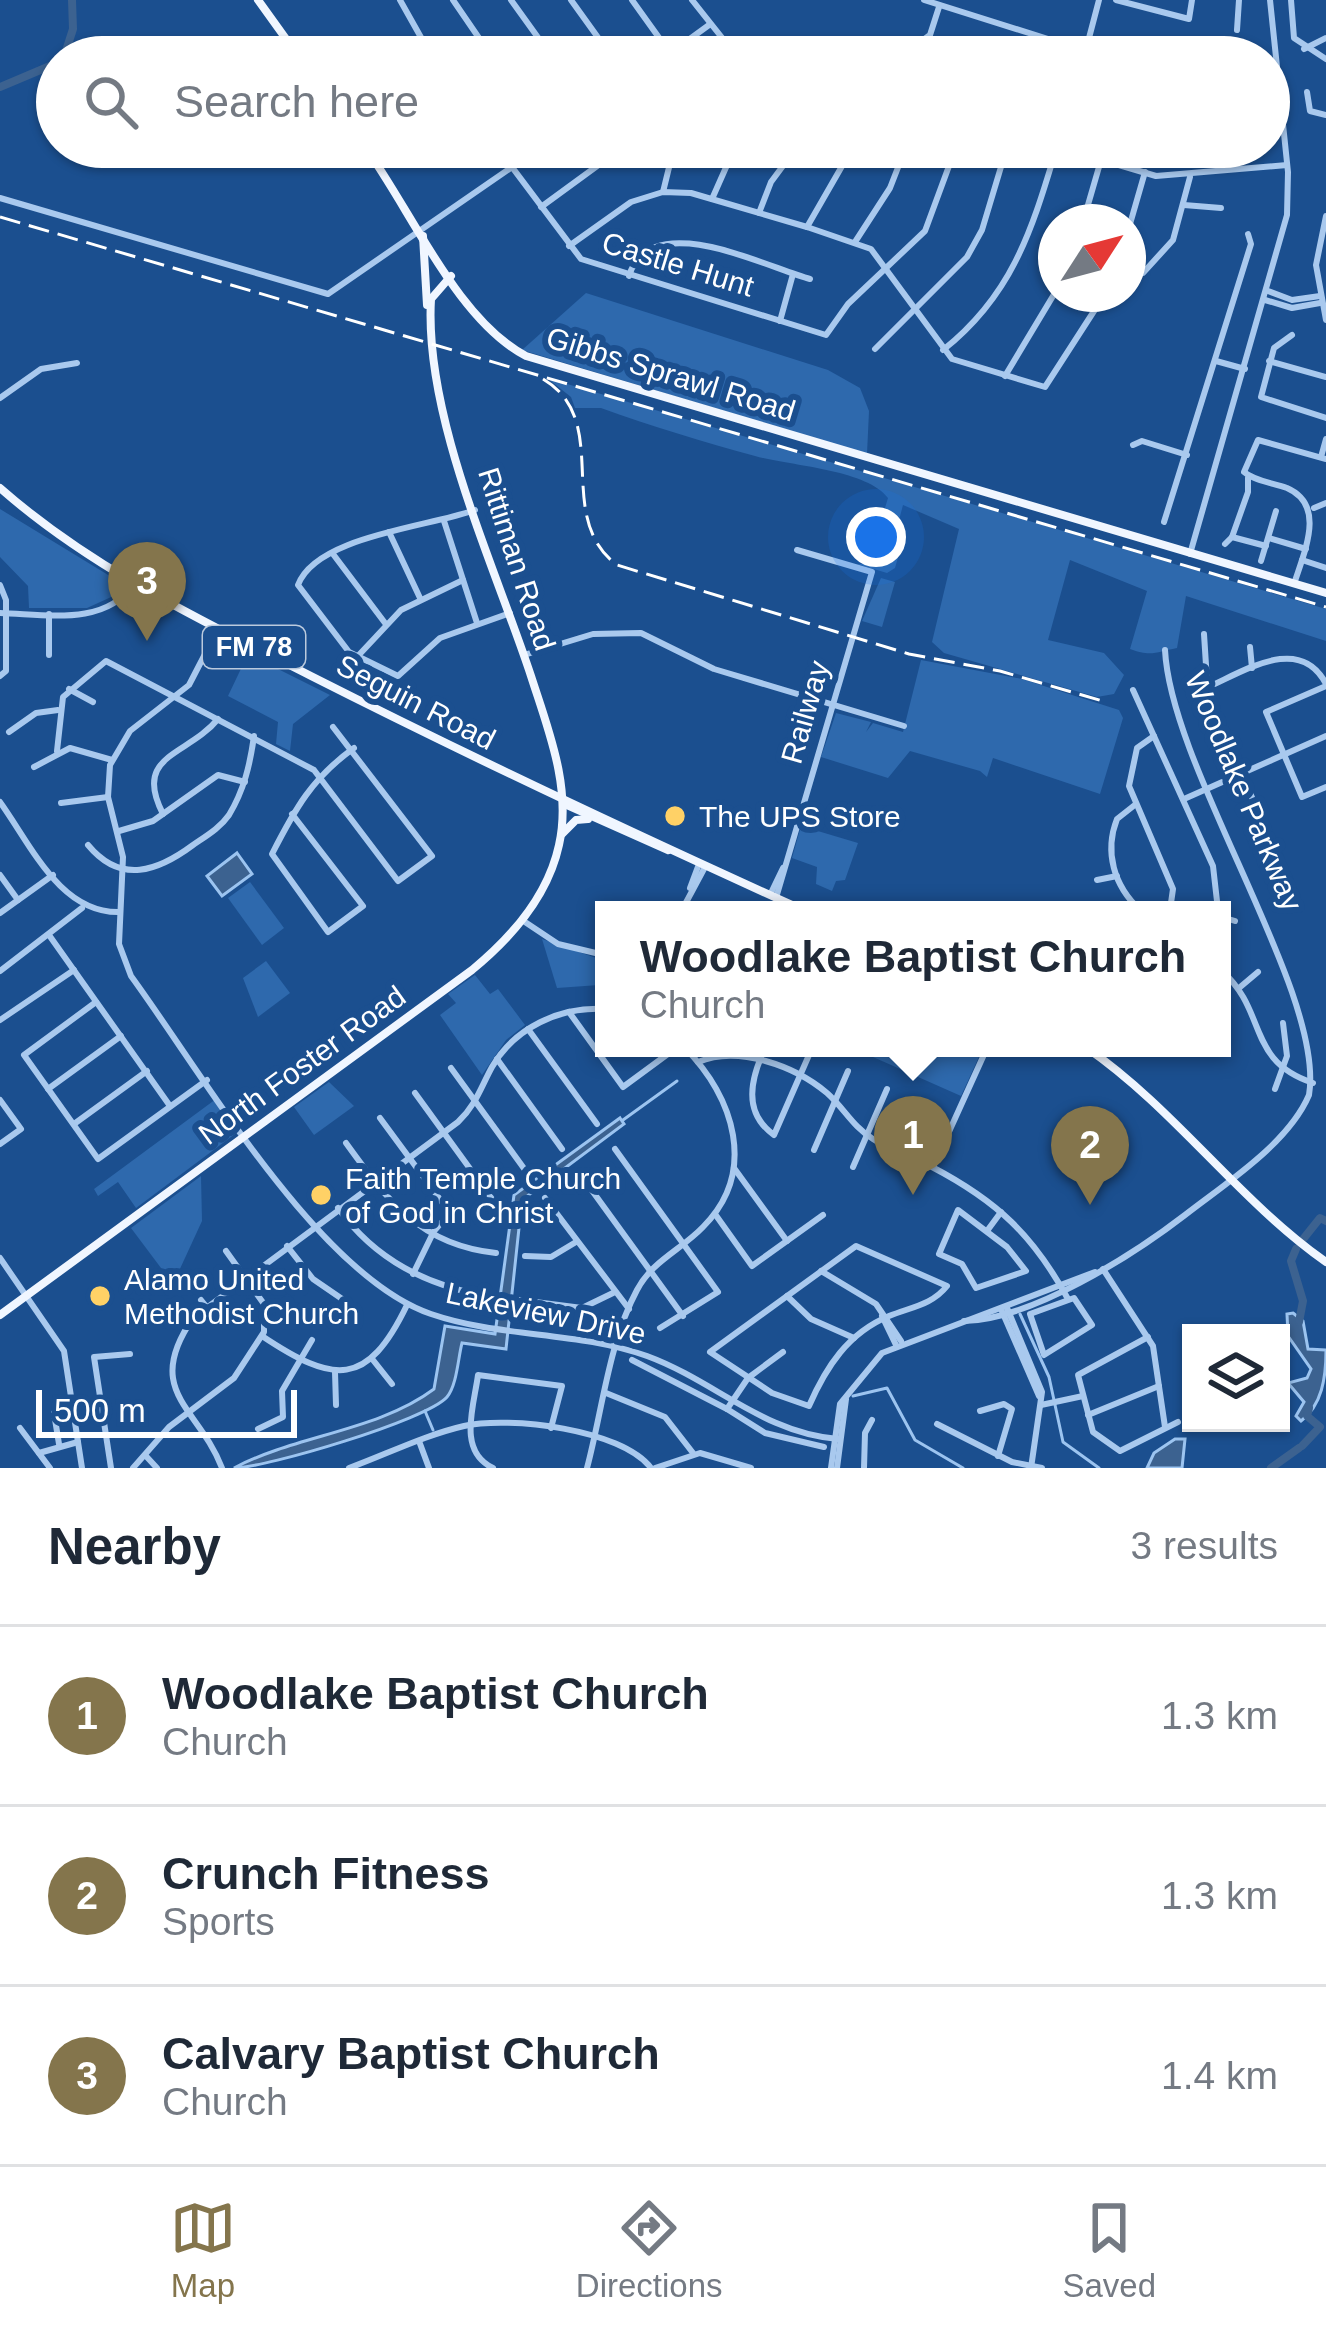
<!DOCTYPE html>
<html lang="en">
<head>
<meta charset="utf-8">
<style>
  body { margin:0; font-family:Arial,sans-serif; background:#f6f6f7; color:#1f2937 }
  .controls { position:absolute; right:36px; bottom:36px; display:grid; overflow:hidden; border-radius:0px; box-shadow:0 3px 9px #0004 }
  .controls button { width:108px; height:108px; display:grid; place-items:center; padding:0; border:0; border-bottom:3px solid #e0e1e3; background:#fff; color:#1f2937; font:60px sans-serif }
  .compass { position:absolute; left:1038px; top:204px; width:108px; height:108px; border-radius:50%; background:#fff; box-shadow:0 3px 9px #0004; rotate:54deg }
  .scale { position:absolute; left:36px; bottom:30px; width:261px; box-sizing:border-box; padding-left:12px; border:6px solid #fff; border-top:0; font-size:33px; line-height:42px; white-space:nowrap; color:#fff; -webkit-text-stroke:9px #1b4f8f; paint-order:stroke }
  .you { position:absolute; left:876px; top:537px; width:42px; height:42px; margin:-30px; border:9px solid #fff; border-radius:50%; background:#1a73e8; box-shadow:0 0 0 18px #1a73e833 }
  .badge { display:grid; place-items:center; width:78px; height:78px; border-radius:50%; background:#84754c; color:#fff; font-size:39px; font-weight:700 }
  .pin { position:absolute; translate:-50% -99px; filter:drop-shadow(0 3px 6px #0008) }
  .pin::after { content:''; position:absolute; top:63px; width:42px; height:36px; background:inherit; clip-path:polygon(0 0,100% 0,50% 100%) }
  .popup { position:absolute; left:595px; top:901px; width:636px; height:156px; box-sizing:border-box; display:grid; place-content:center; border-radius:0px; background:#fff; filter:drop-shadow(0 3px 9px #0005); font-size:39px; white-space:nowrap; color:#747a83 }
  .popup b { font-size:45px; color:#1f2937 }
  .popup::after { content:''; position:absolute; left:50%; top:100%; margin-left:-24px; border:24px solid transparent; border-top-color:#fff }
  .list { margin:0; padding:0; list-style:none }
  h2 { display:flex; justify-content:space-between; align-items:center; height:156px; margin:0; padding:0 48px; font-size:51px }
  h2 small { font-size:39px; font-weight:400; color:#747a83 }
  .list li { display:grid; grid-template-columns:78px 1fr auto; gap:36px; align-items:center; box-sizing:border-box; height:180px; padding:0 48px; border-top:3px solid #e0e1e3 }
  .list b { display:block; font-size:45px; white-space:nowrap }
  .list p { margin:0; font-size:39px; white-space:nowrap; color:#747a83 }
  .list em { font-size:39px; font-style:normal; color:#747a83 }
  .icon { flex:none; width:66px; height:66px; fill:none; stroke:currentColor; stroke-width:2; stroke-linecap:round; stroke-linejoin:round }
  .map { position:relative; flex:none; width:1326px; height:1468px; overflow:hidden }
  .search { position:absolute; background:#fff; box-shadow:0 3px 9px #0004; left:36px; right:36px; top:36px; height:132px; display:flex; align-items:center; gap:30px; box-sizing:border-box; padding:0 42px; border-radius:66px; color:#747a83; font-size:45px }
  .sheet { height:696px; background:#fff }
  nav { display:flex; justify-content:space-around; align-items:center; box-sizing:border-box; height:168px; border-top:3px solid #e0e1e3; background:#fff; font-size:33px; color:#747a83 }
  nav a { display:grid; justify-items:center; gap:6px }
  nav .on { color:#84754c }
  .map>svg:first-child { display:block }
</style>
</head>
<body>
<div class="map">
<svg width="1326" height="1468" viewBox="0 0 1326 1468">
  <rect width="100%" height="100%" fill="#1b4f8f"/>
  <g fill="#2e69ad">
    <path d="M586,293L828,370L860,388L869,411L867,454L522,350Z"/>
    <path d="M547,378L1326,609V641L1186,596L1177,648C1157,652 1151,657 1130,649L1147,591L1070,560L1048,640L1104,653L1124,675L1114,694L1097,697L944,653L932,642L959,529L903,505L898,524L904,536L895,568L887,573L857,564H868L888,498C866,469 789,466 755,456C704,442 651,426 601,408H575L571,397Z"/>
    <path d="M0,509L118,581L120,593L87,608H29L28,586L0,557Z"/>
    <path d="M881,578L895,582L882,627L862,621Z"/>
    <path d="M248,654L330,695L293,724L290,751L276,744L278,722L228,696Z"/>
    <path d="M921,660L1022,679L1119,710L1123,718L1100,794L993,758L987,777L980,771L910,751L888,778L821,757L836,713L871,722L866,732L873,723L903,732Z"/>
    <path d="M801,826L858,843L845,880L836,881L832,891L816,884L817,867L792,858Z"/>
    <path d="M250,882L284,928L262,945L228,898Z"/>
    <path d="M542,939L599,959V985L557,988Z"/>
    <path d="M266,961L290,993L258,1017L243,978Z"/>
    <path d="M475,975L490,994L498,989L525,1025L506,1040L482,1075L440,1015L456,1003L448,994Z"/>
    <path d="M877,1048H983L961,1096L873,1057Z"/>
    <path d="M329,1082L354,1106L314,1135L294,1107Z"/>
    <path d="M216,1099L239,1131L136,1208L118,1182L98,1196L94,1189Z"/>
    <path d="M201,1176L202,1221L173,1284L131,1228Z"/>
  </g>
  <g fill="#3c6290" stroke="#9cc4f0" stroke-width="3">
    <path d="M237,853L252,874L222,896L207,876Z"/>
    <path d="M620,1118L624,1124L522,1200L506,1349L462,1343C458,1358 457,1385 447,1397C427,1420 265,1468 234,1468C296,1435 378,1431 434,1389L445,1326L495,1334L514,1195Z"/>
    <path d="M1293,1313L1303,1321L1308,1349L1326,1350C1326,1378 1322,1405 1301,1421L1296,1416L1304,1402L1288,1383L1307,1378L1311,1369L1288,1336L1287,1314Z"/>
    <path d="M1175,1439H1185L1182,1468H1147L1154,1453Z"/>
  </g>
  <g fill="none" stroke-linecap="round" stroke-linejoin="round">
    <g stroke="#9cc4f0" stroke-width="3">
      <path d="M623,1120L677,1081"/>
      <path d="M1020,1314L1049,1377L1063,1442L1099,1468"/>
      <path d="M853,1396L887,1388L915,1440L963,1468"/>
      <path d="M425,1411L433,1430"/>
    </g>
    <g stroke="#3c6290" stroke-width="8">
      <path d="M64,57L73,29L72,0"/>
      <path d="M0,87L57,63"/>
      <path d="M1304,1238L1320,1218L1326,1221"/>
      <path d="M1296,1249L1291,1261L1303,1301L1299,1322"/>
      <path d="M1302,1446L1320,1427L1307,1416L1309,1408"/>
      <path d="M1271,1468L1299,1448"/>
    </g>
    <g stroke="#a9c9ee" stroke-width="6">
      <path d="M400,0L432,57"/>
      <path d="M453,0L492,57"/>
      <path d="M511,0L552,57"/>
      <path d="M571,0L612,57"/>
      <path d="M632,0L670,53"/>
      <path d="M692,0L727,44L756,57"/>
      <path d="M924,0L1086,51"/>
      <path d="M1116,0L1189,19L1192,0"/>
      <path d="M1291,0L1294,38L1326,59"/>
      <path d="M1237,30L1239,0"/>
      <path d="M922,42L950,57"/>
      <path d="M1304,49L1326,38"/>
      <path d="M665,57L709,25"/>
      <path d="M900,57L930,35L939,7"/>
      <path d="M1084,57L1099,0"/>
      <path d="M1307,92L1310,111L1326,115"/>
      <path d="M497,147L581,259L826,335L848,304L925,231L956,147"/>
      <path d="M1065,149L1156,176L1287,165"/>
      <path d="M663,192L674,147"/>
      <path d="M0,198L328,294L541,147"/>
      <path d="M712,199L735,147"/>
      <path d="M1184,205L1221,208"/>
      <path d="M541,207L619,150L617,147"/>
      <path d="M759,213L771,182L797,147"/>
      <path d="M1326,216L1316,265L1326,320"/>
      <path d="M1083,222L1101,160"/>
      <path d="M807,227L853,147"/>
      <path d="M1128,231L1145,172"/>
      <path d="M855,242L890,188L904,152"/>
      <path d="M569,246L631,202L663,192L691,193L807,227L871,249L952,359L1045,387L1105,294"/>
      <path d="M1128,274L1143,273L1173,240L1190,177"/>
      <path d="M629,276C650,207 763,266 810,279"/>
      <path d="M1268,291L1292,300L1320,296"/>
      <path d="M1265,300L1292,308L1320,303"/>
      <path d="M780,321L793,274"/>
      <path d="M1292,335L1274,348L1261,397L1326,418"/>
      <path d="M875,349L967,257L982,230L1007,147"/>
      <path d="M943,350C1011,296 1031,233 1055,153"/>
      <path d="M1216,361L1245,369"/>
      <path d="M1269,361L1326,377"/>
      <path d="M1005,376L1056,291"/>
      <path d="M0,398L41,369L77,363"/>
      <path d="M1133,445L1142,441L1187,455"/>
      <path d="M1321,457L1326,439"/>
      <path d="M1314,508L1326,503"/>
      <path d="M475,510C429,527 316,536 298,585L349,652L398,676L440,638L510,613"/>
      <path d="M444,521L477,623"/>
      <path d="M1164,522L1251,244L1248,234"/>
      <path d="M389,532L420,598"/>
      <path d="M1232,537L1248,492V478"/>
      <path d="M1269,538L1306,549"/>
      <path d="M1225,544L1232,537L1266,546"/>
      <path d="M333,554L385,623"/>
      <path d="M1190,554L1287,215L1288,172L1270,0"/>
      <path d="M1302,560L1326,568"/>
      <path d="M1261,561L1276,511"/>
      <path d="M1294,584C1305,550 1326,505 1287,488C1273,483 1255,481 1244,472L1258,440L1326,459"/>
      <path d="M0,585L6,600V671L0,676"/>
      <path d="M0,613C44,614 106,627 133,584"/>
      <path d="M218,629L189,685L130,731L110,765L108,797L123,857L119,944L131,976C202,1073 319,1276 431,1314C501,1338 577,1331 647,1356C715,1381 763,1433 838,1439"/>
      <path d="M1204,634L1208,696L1260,816"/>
      <path d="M1250,647L1252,668"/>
      <path d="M49,655V614"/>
      <path d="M524,655L593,634L641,633L714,669L904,726"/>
      <path d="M357,657L401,610L463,580"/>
      <path d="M1326,686L1266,712L1302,797L1326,787"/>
      <path d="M1206,688C1243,672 1300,633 1326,684"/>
      <path d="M69,689L93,702"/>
      <path d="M1133,690L1213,866L1218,910"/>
      <path d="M9,732L36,713L58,710"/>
      <path d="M1154,736L1137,748L1129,786L1173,889L1170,910"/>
      <path d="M57,751L63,697L106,661L314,770L398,881L432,856L333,727"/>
      <path d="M34,767L70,748L112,760"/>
      <path d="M1184,799L1326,736"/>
      <path d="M0,802C31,845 60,913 119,912"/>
      <path d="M61,803L108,797"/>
      <path d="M1136,804L1117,819C1104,852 1114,886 1140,910"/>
      <path d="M163,814C132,754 188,756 218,719"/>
      <path d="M292,814L363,906L328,932L272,854C295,809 312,778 354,748"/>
      <path d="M119,831L153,821L218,775L245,782"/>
      <path d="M88,845C121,885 158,871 193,845C206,836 220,828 229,815C244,790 250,765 254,736"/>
      <path d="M0,875L18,900"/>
      <path d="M1097,880L1117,876"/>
      <path d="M690,888L699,864"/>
      <path d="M770,895L783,868"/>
      <path d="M776,898L872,572L797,550"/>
      <path d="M682,910L705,867"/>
      <path d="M0,913L53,875"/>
      <path d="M1222,917L1235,921"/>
      <path d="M522,920L558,944L604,955"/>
      <path d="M49,935L170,1106"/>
      <path d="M0,971L82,908"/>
      <path d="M1222,971C1268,1012 1246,1061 1313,1083"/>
      <path d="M1239,988L1258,972"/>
      <path d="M96,1002L24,1055L98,1159L207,1080"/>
      <path d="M569,1012L623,1087L676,1048"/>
      <path d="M0,1020L74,970"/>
      <path d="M528,1029L597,1124"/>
      <path d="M765,1048C751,1078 742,1112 774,1135L809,1055"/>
      <path d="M497,1059L562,1149"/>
      <path d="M698,1062C738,1045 795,1066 827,1093C844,1108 853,1127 873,1139C891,1151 912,1156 932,1167C997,1201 1033,1235 1068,1299"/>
      <path d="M451,1068L528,1174"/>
      <path d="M48,1089L121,1036"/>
      <path d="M1275,1089L1287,1056L1283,1023"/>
      <path d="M415,1093L500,1210"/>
      <path d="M0,1100L21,1129L0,1144"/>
      <path d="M380,1118L450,1213L434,1231L413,1274"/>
      <path d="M74,1124L147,1071"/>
      <path d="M346,1143C388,1201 420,1245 496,1253"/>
      <path d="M615,1149L718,1292L660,1328"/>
      <path d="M814,1150L848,1071"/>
      <path d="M907,1155L928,1107"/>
      <path d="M853,1167L887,1089"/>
      <path d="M933,1167L987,1048"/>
      <path d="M734,1168L787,1241"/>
      <path d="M580,1174L683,1316"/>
      <path d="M545,1198L629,1309"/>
      <path d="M338,1208C376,1261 427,1285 489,1297"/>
      <path d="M958,1210L1007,1247L1026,1271L976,1288L962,1264L939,1254Z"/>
      <path d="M715,1214L752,1266L823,1215"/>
      <path d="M987,1231L1001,1212"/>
      <path d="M287,1246L313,1279L348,1303"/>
      <path d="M856,1246L947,1286C932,1305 911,1307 889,1316C848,1333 826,1367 809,1406L772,1393L710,1352Z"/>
      <path d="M525,1256L551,1257L576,1242"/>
      <path d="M0,1258L64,1351L82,1468"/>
      <path d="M1103,1269L1153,1346L1165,1427"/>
      <path d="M821,1271L876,1304L901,1341"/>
      <path d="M787,1296L811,1319L854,1338"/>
      <path d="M1074,1298L1092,1325L1044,1355L1030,1314Z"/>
      <path d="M201,1300L213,1315"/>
      <path d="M520,1300L582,1308L613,1293"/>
      <path d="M1007,1308L1042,1392L1031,1468"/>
      <path d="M1001,1309L1039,1396"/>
      <path d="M882,1316L896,1345"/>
      <path d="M964,1321C1031,1320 1133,1255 1185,1215C1226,1183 1288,1144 1309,1095C1326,994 1171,770 1165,650"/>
      <path d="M262,1336C334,1384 367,1388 407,1305"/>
      <path d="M1148,1337L1078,1375L1093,1432L1120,1451L1178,1422"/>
      <path d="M783,1352L748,1378L727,1409L765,1433L824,1447"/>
      <path d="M373,1360L392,1384"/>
      <path d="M632,1360L727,1409"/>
      <path d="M335,1372L336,1405"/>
      <path d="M606,1393L665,1417L693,1453"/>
      <path d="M1041,1405L1083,1396"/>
      <path d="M980,1411L1004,1404L1012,1409L998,1456"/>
      <path d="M54,1413L59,1444"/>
      <path d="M1088,1415L1159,1386"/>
      <path d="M937,1424L1012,1462L1042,1468"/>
      <path d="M20,1428L50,1468"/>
      <path d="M258,1429L283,1417L282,1391L312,1340"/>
      <path d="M419,1441L429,1468"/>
      <path d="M39,1453L78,1442"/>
      <path d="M145,1455L157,1468"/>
      <path d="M111,1468L94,1357L130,1354"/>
      <path d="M133,1468L169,1427L234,1378L264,1332V1304L226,1251"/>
      <path d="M222,1468C199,1407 142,1392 193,1318L458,1122C476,1105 481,1087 492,1067C515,1027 560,1007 604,1009"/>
      <path d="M349,1468C387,1454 425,1435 464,1426C510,1416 621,1429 651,1468"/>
      <path d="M493,1468C457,1451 474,1406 478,1375L562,1386L551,1428"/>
      <path d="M587,1468C602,1412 609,1342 637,1290C652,1261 681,1250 703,1227C758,1172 734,1097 685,1048"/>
      <path d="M655,1468L700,1453L751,1468"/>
      <path d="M831,1468L840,1404L882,1353L1095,1272"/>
      <path d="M837,1468L846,1399"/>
      <path d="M864,1468L865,1433L872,1420"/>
    </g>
    <g stroke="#f0f6ff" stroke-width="8">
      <path d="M258,0L299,57"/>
      <path d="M365,147C411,210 457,320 526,356L1326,593"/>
      <path d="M423,236L427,305"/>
      <path d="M0,488C92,569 203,621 311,676C475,759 637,835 803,910"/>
      <path d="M567,805L668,850"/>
      <path d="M562,834L576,820L588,819"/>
      <path d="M1087,1048C1176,1110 1238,1200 1326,1262"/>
      <path d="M0,1315L472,970C511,938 548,896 559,845C572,788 548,729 531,676C494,564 424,416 431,299L451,276"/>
    </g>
    <g stroke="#fff" stroke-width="3" stroke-dasharray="21 9" stroke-linecap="butt">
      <path d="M0,217L1326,607"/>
      <path d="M543,379C614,421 552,516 617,565L909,654L1000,671L1106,702"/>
    </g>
  </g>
  <g fill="#ffd166" stroke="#1b4f8f" stroke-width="4.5">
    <circle cx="675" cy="816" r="12"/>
    <circle cx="321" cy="1195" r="12"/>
    <circle cx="100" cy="1296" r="12"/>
  </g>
  <g text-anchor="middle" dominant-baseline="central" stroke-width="12" stroke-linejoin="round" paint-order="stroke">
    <rect fill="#1b4f8f" stroke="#bbcadd" stroke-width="3" x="203" y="626" width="102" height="42" rx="9"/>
    <g font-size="27" font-weight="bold" fill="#fff">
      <text x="254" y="647">FM 78</text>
    </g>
    <g font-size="30" fill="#fff" stroke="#1b4f8f">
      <text transform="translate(678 264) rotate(17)">Castle Hunt</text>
      <text transform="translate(671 374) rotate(17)">Gibbs Sprawl Road</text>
      <text transform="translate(517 559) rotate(72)">Rittiman Road</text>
      <text transform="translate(416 702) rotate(27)">Seguin Road</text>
      <text transform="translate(805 712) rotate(-74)">Railway</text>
      <text transform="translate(1244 791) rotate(67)">Woodlake Parkway</text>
      <text transform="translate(302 1065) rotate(-36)">North Foster Road</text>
      <text transform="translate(546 1313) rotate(12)">Lakeview Drive</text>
    </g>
    <g font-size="30" fill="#fff" stroke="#1b4f8f" text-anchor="start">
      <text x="699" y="816">The UPS Store</text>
      <text x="345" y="1178">Faith Temple Church<tspan x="345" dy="34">of God in Christ</tspan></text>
      <text x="124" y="1279">Alamo United<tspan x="124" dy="34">Methodist Church</tspan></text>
    </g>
  </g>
</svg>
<div class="controls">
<button><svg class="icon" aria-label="layers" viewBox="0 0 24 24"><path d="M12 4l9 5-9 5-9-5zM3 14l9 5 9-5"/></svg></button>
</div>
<svg class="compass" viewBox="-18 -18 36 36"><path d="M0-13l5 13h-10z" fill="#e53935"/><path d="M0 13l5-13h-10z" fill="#747a83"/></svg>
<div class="scale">500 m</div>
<div class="you"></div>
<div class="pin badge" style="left:913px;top:1195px">1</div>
<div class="popup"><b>Woodlake Baptist Church</b>Church</div>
<div class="pin badge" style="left:1090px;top:1205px">2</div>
<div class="pin badge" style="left:147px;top:641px">3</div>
<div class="search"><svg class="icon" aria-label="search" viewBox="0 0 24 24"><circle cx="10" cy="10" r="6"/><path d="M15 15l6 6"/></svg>Search here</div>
</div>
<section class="sheet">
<h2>Nearby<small>3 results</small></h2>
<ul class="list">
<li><span class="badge">1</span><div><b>Woodlake Baptist Church</b><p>Church</p></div><em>1.3 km</em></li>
<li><span class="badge">2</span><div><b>Crunch Fitness</b><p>Sports</p></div><em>1.3 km</em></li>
<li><span class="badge">3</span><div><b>Calvary Baptist Church</b><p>Church</p></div><em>1.4 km</em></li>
</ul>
</section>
<nav>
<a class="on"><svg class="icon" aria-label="map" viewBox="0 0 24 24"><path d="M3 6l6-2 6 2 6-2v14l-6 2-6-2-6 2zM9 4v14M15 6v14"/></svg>Map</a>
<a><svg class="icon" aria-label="directions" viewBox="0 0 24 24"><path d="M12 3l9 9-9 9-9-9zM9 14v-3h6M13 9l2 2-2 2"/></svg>Directions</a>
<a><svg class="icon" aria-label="saved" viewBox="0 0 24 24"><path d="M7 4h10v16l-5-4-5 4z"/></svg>Saved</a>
</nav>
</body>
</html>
